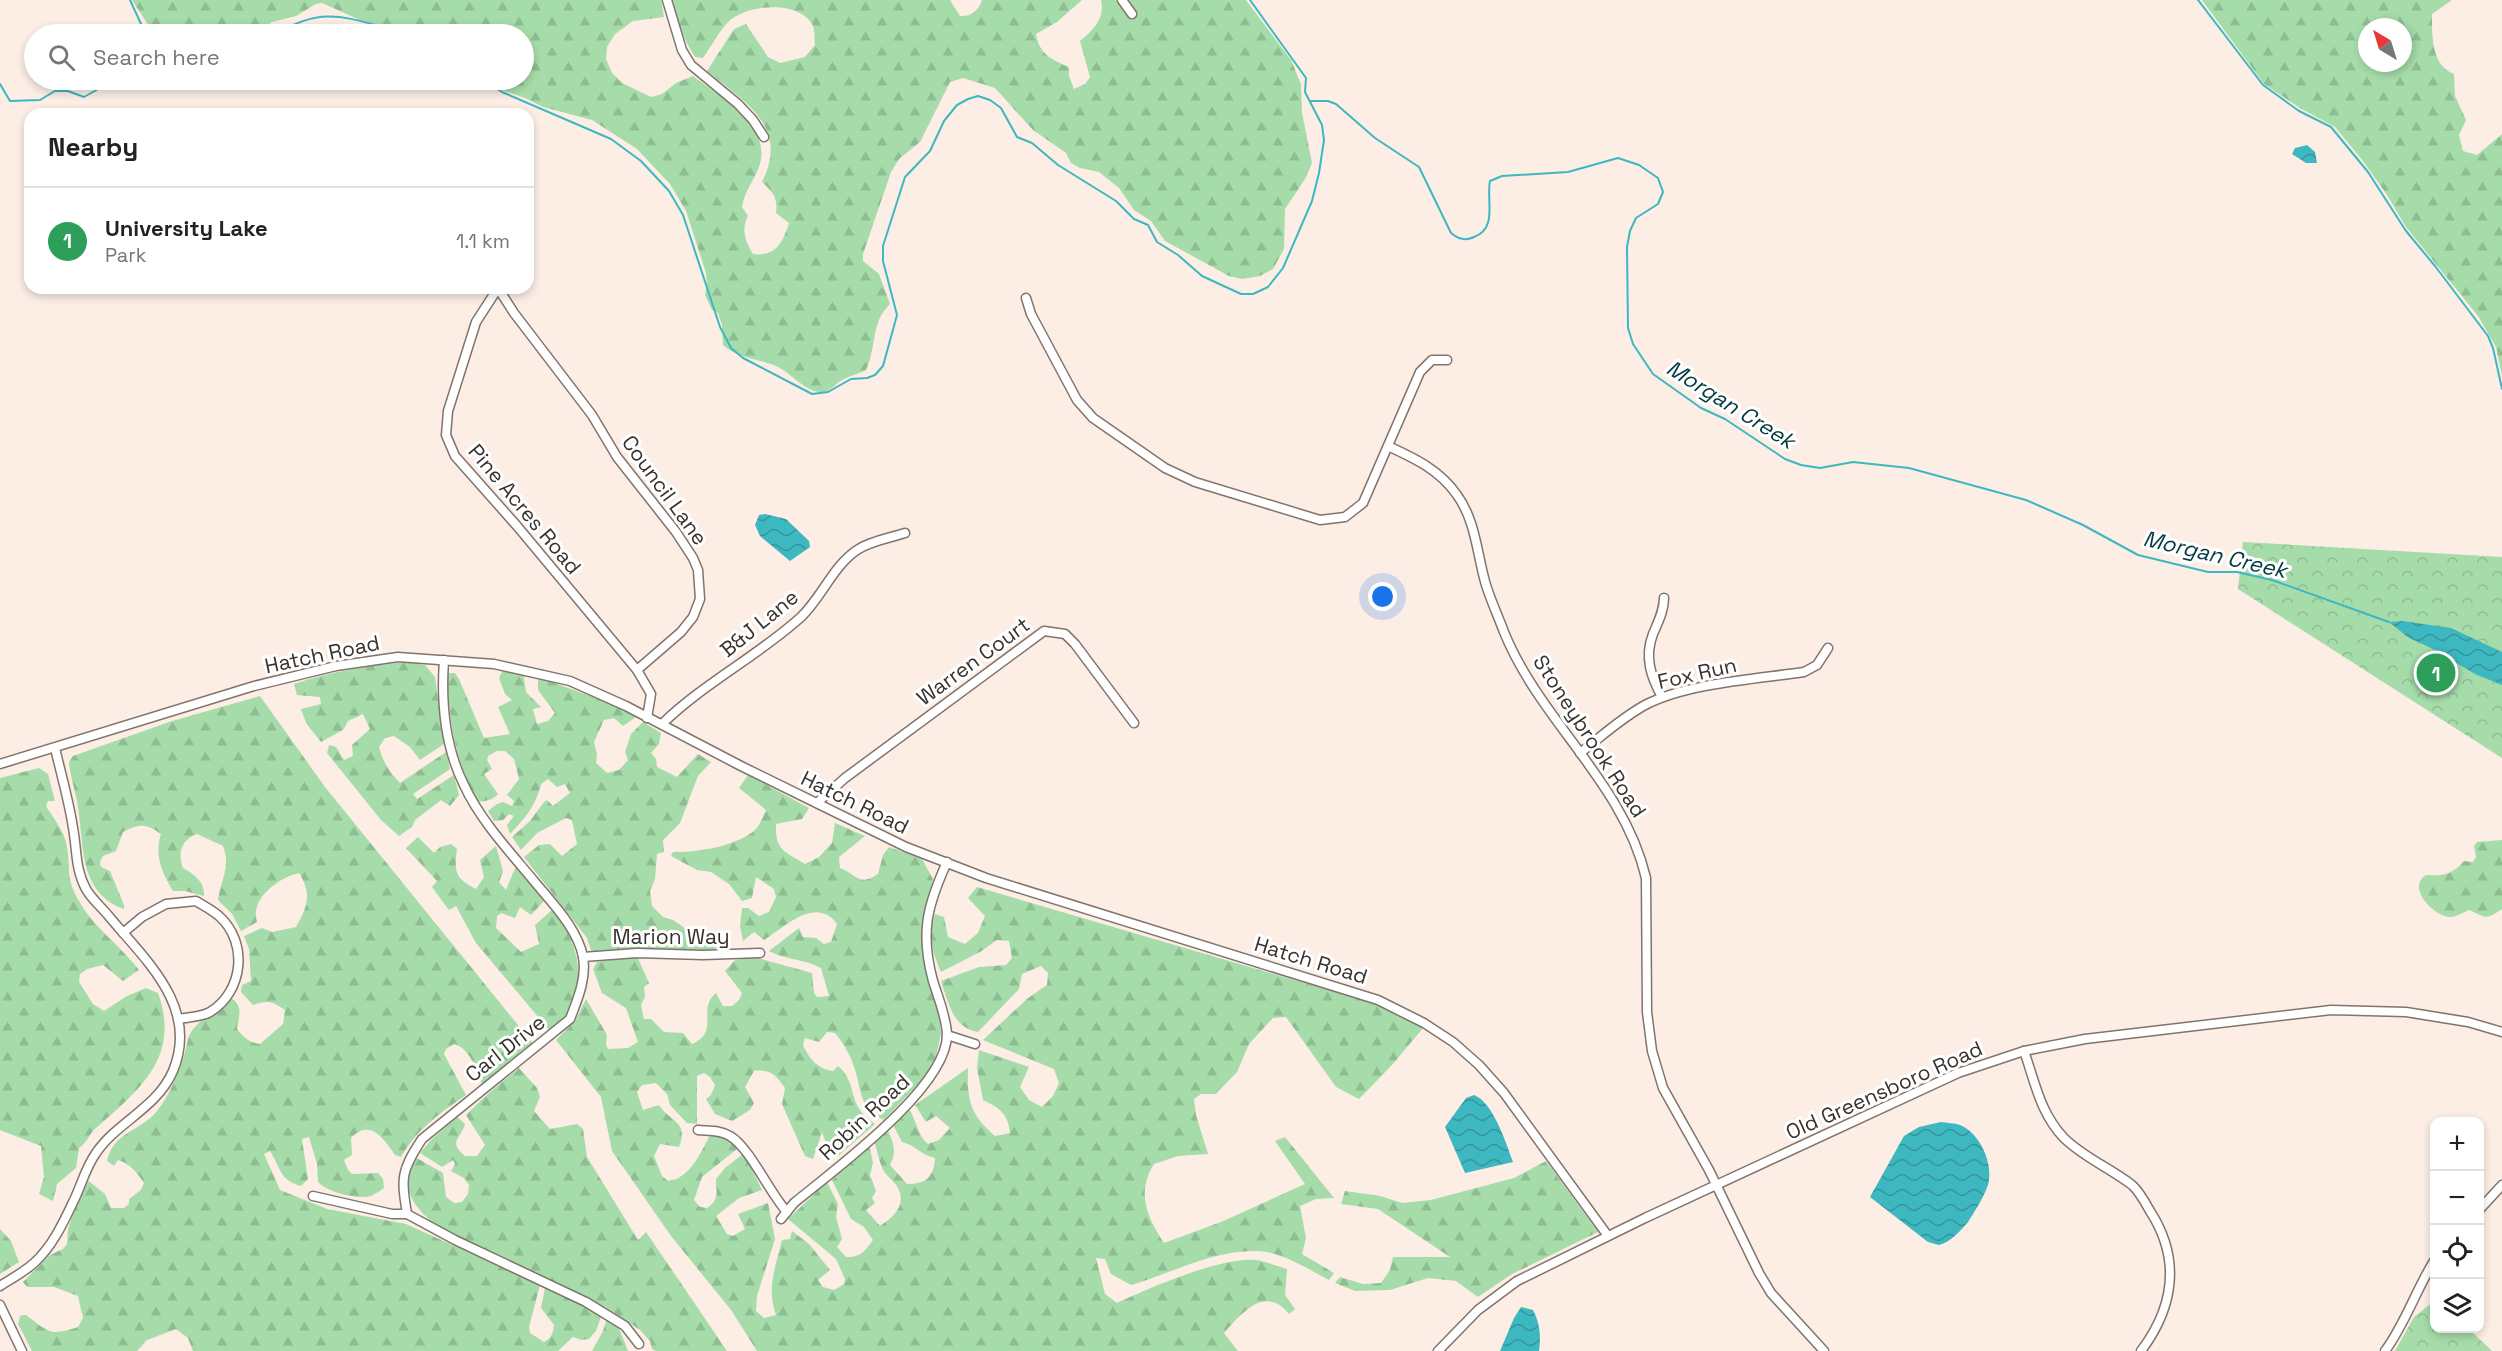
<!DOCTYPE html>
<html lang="en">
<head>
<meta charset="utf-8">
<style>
  body { margin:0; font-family:"Space Grotesk",sans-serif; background:#f6f6f6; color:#222 }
  .controls { position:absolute; right:18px; bottom:18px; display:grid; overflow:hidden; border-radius:12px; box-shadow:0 3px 9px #0003 }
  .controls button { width:54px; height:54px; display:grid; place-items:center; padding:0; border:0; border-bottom:2px solid #e0e0e0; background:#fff; color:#222; font:30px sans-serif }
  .compass { position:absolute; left:2358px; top:18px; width:54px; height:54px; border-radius:50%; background:#fff; box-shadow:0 3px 9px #0003; rotate:322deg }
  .you { position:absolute; left:1383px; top:597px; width:21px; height:21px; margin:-15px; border:4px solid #fff; border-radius:50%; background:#1a73e8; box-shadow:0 0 0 9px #1a73e833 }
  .badge { display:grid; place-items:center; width:39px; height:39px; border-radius:50%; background:#1a73e8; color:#fff; font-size:20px; font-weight:700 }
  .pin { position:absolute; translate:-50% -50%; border:3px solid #fff; box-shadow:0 2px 6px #0006 }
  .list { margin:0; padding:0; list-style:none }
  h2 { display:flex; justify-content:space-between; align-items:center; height:78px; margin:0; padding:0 24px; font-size:26px }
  h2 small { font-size:20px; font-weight:400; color:#767676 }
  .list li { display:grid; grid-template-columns:39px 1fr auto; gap:18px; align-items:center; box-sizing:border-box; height:108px; padding:0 24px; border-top:2px solid #e0e0e0 }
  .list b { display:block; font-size:22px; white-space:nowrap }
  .list p { margin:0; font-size:20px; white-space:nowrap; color:#767676 }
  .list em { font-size:20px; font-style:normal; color:#767676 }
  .icon { flex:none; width:33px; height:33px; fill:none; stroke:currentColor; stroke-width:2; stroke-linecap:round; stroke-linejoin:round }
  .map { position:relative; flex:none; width:2502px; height:1351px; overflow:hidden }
  .search { position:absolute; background:#fff; box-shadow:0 3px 9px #0003; left:24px; top:24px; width:510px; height:66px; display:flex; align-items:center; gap:15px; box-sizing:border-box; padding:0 21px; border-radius:33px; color:#767676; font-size:22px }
  .panel { position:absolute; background:#fff; box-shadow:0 3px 9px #0003; left:24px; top:108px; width:510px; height:186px; border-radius:18px }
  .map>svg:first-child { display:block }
</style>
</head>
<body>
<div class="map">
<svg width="2502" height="1351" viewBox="0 0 2502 1351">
  <defs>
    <pattern id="forest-firs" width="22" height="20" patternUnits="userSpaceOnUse" patternTransform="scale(1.5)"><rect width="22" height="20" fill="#a5dca9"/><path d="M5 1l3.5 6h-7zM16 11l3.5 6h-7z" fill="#8fbd92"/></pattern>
    <pattern id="park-crowns" width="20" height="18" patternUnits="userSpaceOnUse" patternTransform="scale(1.5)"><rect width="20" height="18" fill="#a5dca9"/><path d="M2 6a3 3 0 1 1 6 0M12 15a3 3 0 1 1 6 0" fill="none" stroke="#8fbd92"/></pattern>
    <pattern id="water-waves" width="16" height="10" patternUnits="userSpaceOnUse" patternTransform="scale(1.5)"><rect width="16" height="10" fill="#3db7c0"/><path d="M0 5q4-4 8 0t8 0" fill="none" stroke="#34959c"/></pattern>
  </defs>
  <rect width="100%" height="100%" fill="#fceee5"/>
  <g fill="url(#forest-firs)" fill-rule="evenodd">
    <path d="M132,0H661L664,17L633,21L615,34L607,47L606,59L612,73L622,83L651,97L662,94L676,83L693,76C719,96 771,124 760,164C755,180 745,189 742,207L748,216C741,229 745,241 753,254C776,257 783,242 789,223L776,213C778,198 773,192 762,182C790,127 745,102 707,71L734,29L746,24L768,57L780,63L805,57L815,45C814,39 815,31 813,26C801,0 746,3 727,23C718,33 711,47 703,58L695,57C683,39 678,22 673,0H950L960,16C971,17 979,10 982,0H1082L1057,22L1036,34C1039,54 1052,60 1069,67V76L1074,89L1085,84L1090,77L1080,41C1094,29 1105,19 1101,0H1116L1130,19L1136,15L1125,0H1246L1291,60L1301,84L1302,113L1312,163L1305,179L1285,209L1284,249L1273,269L1260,276L1242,279L1229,276L1165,241L1151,221L1134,210L1119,188L1099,172L1080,168L1071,163L1066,153L1033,130L995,88L963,78L950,82L920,142L899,159L891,172L863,254V261L879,274L890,304C870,323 877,348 866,370C859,374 851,375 844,379C837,382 832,390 824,392C809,394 794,377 783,370C764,358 739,360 723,345L722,325L718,313L712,310L705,295L707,282L706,273L686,211L670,184L637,149L592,120L543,107L525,98L502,90L492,89L482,80H524V34H433L401,31L360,20L322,3L316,4L296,16L272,22L257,34H159L147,23Z"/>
    <path d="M2202,0H2452L2432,14C2432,35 2431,65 2454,74L2455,96L2466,120L2459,135L2463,151L2477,155L2502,134V376L2496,347L2478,316L2406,227L2387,195L2363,161L2335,127L2300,108L2264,84ZM2367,27H2403V63H2367Z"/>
    <path d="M407,662L425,665L435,677L444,744L420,760L410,747L394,736L385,738L379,747C383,762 389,772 400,783L446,752L450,769L413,794L417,799L454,775L459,795L450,806L441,800L415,820L412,827L399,836L381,820L327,753L329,745L336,747L344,760L353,756L352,745L370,729L363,714L348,721L343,730L321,742L306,723L301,709L321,704L320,697L297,695L294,684C331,671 368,666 407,662Z"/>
    <path d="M504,668L523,672L526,692L541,707L533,709L537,724L548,721L555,713L538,690V677L623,708L636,717L623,726L614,718L604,720L594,742L597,754L596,763L607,773L619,770L628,760L625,752L631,734L643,722L661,733L659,744L651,753L656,759L657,767L677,777L698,754L711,762L698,776L680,823L663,840L664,852L657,854L655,879L650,891L652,906L663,917L673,920L693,934L713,939L720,946L711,951L635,948L592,953L587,938L524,857L539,845L550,844L562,856L577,844L572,820L566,818L537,833L521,850L512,837L530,821L544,802L547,800L553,806L570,793L565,784L557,787L548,779L541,784C536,806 525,818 510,834L507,825L514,816L509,814L503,820L494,821L488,811L497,804L503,802L512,806L514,801L507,795L519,779L514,759L505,751H497L488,756L487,760L492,769L484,774L498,794C493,800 486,801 478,802C460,771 452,737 449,701C448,692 446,682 448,673H455L459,679L484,738L510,734L498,707L512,700L505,694L499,678Z"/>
    <path d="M260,696L325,787L535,1046L482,1084C476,1070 471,1049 454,1044L446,1049L444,1054L466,1095C440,1113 417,1129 401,1157L395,1155C384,1139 370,1118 351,1138L352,1155L344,1160L348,1170L352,1174L378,1173L383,1179L384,1188C380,1191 375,1194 371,1196C357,1200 327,1192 318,1182L317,1164L309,1137L302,1139L308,1179L301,1186C279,1180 281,1168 270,1151L264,1154L280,1190L327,1209L406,1224L540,1285L529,1327L530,1333L544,1342C552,1338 553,1333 554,1325L541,1308L545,1288L602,1314L596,1331L589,1339L581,1340L573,1337L558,1351H193L188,1338L176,1329L147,1340L137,1351H32L18,1324L20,1316L26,1315C50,1333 49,1336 78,1327L83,1318L78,1296L54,1287H27L23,1282L50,1255L63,1249L67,1244L68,1230L74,1208L86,1179L105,1194L111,1208H124L129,1204V1199L141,1190L144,1183C137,1173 130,1163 118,1160L114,1166L107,1161C114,1131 140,1132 157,1111C170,1095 179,1072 185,1052C187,1047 187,1040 190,1034C199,1018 218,1011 230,997C244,1007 239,1014 237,1029C243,1037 250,1043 260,1044L283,1024L285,1010C272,1001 268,1000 253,1005L241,992L242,985L251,981L249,949L244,936L262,928L272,932L296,927C308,906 312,894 299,873C284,876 261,891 257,907C255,911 256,917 257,922L241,931L232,914L218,900C221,880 231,866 223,846L197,834C182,839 177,853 183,868C195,875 205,882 204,896L185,891H173C162,873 154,855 161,834C145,823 139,824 123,832L116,851L103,856L100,862L101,867L110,871L124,905V909C79,893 84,847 78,807C76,792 70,777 69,762L73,756L172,721Z"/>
    <path d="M39,768L48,774L55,801H48L46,806C54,819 65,832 67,847C71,871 65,877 79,901C94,928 120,945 139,970L123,981L103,965L87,969L80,974L79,982L93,1004L104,1011L127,996L146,988L158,993C181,1057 140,1089 96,1128C88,1135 88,1142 79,1148L76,1168L57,1184L53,1201L39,1194L44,1177L41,1146L0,1130V778Z"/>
    <path d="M748,775L809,808L802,819L776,824C775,850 784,851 805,864L819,857L832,843L835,823L865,836L839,857L840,868C858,875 858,887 878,874L883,855L889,847L922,859L933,879L923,925L940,1020L941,1033L936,1057L923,1079L884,1120C859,1108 862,1092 855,1070C851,1056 844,1044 835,1033L827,1032L819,1042L805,1038L803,1045C809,1058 817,1069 833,1071L838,1066C860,1085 844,1103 875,1124L837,1157L827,1146L822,1132L813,1159L805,1156L782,1104L785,1088C776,1075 771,1069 754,1071L745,1087L754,1103L750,1110L732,1121L715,1114L706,1099L711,1095L715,1085L710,1077L704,1073L697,1076V1124L687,1123L670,1105L667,1094L656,1083L642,1085L637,1092L643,1110L659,1105C671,1123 689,1121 679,1147L660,1144L654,1156L662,1176L668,1181C690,1179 701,1152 710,1135L729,1138L737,1149L702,1177L694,1200L700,1207L707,1208C720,1199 716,1194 716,1179L725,1168L744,1153L762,1190L739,1198L716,1216L727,1234L733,1236L745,1229L738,1214L768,1203L775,1239L757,1296L756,1311L764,1318L776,1315C766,1288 776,1266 782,1240L790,1239L792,1231L809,1244L830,1270L818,1280L823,1287L834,1290L844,1284L845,1279L836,1259L788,1219L827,1182L838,1204L836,1217L842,1239L837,1247L846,1257C860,1258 865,1251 873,1240L864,1227L851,1219L832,1180L869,1144L873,1163L870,1175L876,1191L872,1198L875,1203L866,1210L880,1226C893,1217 907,1206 898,1188C895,1182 889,1178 885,1173C879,1164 878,1152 874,1141L887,1129C894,1143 897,1151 890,1165L907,1184C926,1184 934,1177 935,1158C921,1155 915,1145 902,1142L892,1123L909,1109C917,1121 917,1135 928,1144L939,1140L950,1128L936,1116L926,1122L915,1105L968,1068C967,1100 970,1115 995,1136L1010,1133C1008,1114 1000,1108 983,1100L977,1068L979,1050L1029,1067L1020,1087L1029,1100L1042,1107L1053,1096L1059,1083L1054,1069L983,1040L1028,998L1047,985L1048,973L1041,966L1022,974L1019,989L978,1032C953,1028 948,1002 941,981L979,967L1006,965L1012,958L1009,941L997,940L980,952L941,972C932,952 928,936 935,914L944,917L948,937L965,944L978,933L985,916L968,898L977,887L1376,1004L1423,1028L1392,1065L1359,1099L1336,1087L1286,1017L1273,1018L1249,1044L1237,1072L1216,1094H1201L1194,1099L1196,1115L1208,1154L1178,1156L1154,1164C1136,1193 1147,1217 1164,1243L1221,1222L1305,1184L1275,1141L1285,1137L1334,1198L1316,1199L1300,1206L1306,1238L1302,1254L1334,1273L1329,1280C1308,1269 1280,1251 1256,1251C1213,1250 1172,1273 1131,1285L1111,1274L1105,1259L1096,1258L1105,1294L1117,1303C1149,1288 1221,1257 1255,1260C1265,1261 1277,1266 1287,1269L1285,1295L1295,1309L1289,1314C1265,1284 1241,1314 1224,1333L1238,1351H757L731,1310L671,1236L612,1151L601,1097L556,1040L575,1021L586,999L607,1035L606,1044L608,1049L628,1048L638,1042L626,1008L602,993L593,969L597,962L637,956L649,983L644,987L645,997L641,1005L644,1019H651L664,1032L683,1033L692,1044C721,1031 696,1010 716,993L723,1006H732L739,1000L742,993L725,971L735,960L754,957L812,973L814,993L817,997L829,996L821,968C804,959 786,960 769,951L799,928L803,937L816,938L824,944L831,942L837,924C816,895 785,927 764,940L754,932L743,941L740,926L742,908H748L759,916L769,912L776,897L774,889L756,877L752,898L742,901L729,884L711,872L697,870L671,856L673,852C696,853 737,846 755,830C760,825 763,816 766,810L739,788Z"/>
    <path d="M418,837L434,853L440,847L451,844L457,849C454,872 455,878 476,889L484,877L480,860L496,846L503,871L499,882L506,890L516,866L545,900L531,915L520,907L515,918L501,913L497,916L496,928L521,952L539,944L535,925L553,909C577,938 588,979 568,1015C564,1021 556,1026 550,1031L476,943L456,906L449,910L432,887L437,881L406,848Z"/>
    <path d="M2502,840V909C2485,921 2486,917 2469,910C2464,912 2456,917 2451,917C2437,918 2405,889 2426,875C2443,876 2452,875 2464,861L2473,862L2476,857L2474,846L2477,842Z"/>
    <path d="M519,1068L537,1088L540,1097L534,1111L550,1129L577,1124L583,1129L587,1157L638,1240L646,1232L727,1351H656L652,1349L650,1341L640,1330L607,1308L442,1230C416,1210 397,1191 415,1157L443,1173L446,1197L454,1203L462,1202L468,1194L469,1185L464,1178L451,1171L455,1164L453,1160L442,1167L420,1153L431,1140L457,1117L465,1124C460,1140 448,1141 465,1156H477L485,1145L466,1115C483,1098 500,1083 519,1068Z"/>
    <path d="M1546,1161L1598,1232L1512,1274L1478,1297L1456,1281L1428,1278L1390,1290L1355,1291L1335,1283L1340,1277L1363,1284L1381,1283L1390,1270L1393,1257H1450L1378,1209L1341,1204L1345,1191L1380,1196L1402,1203L1431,1200L1514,1178Z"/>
    <path d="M0,1229L11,1241L19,1262L0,1274Z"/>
    <path d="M607,1318L619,1328L628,1351H592L603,1331Z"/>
  </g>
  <g fill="url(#park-crowns)">
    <path d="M2243,542L2502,557V758L2238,589Z"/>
    <path d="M2434,1301V1328L2469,1329L2492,1351H2395L2414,1317Z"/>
  </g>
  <g fill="url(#water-waves)">
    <path d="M2307,145L2315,152L2317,163H2306L2292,154L2295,148Z"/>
    <path d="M765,514L786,519L809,541L810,547L790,561L760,536L755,525L759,515Z"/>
    <path d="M2403,621L2451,628L2502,652V685L2475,674L2431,648L2409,638L2389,622Z"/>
    <path d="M1474,1095C1493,1102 1506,1143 1513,1162L1465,1173L1445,1127L1466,1098Z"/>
    <path d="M1941,1122C1947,1123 1954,1123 1960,1125C1980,1133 1994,1164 1988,1185C1984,1197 1975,1211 1968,1222C1960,1231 1951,1242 1939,1245L1928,1242L1870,1197L1904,1136L1919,1127Z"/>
    <path d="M1521,1307L1533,1310C1540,1323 1541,1337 1539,1351H1500L1514,1318Z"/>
  </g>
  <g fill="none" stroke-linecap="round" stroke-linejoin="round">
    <g stroke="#3db7c0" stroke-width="2">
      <path d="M130,0L142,26L151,34"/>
      <path d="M2198,0L2263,85L2299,111L2331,127L2368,172L2406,231L2435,266L2488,336L2493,348L2502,389"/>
      <path d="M277,34C329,0 357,24 412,34"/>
      <path d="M484,80L502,92L611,139L641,161L669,191L683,215L720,327L731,348L743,358L812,394L828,392L851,379L867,378L875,375L883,366L897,315L883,261V246L905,177L930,151L944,121L957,105L968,99L978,96L990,100L1001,108L1017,137L1032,143L1058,165L1116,201L1134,219L1148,225L1157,242L1178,255L1202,276L1241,294H1253L1268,287L1283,268L1312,201L1319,173L1324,140L1322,125L1305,92L1306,78L1250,0"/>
      <path d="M0,84L10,101L40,100L55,91H68L84,97L107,84L109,80"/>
      <path d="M1311,101H1328L1336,104L1375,138L1419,167L1451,233C1458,239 1466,241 1474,237C1498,228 1486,201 1490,181L1502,176L1568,172L1618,158L1639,165L1658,178L1663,192L1658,204L1636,218L1630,231L1627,247L1628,328L1633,344L1653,374L1701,408L1725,419L1785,459L1801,465L1820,468L1853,462L1909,468L2026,500L2083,525L2138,555L2208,572H2237L2272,580L2389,622"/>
    </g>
    <defs>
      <g id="minor">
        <path d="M667,0L682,50L691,65L738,104L753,120L764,137"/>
        <path d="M1122,0L1132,14"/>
        <path d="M498,288L476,322L448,411L446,435L455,456L517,526L637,670L651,694L647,718"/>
        <path d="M498,288L514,313L592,415L617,457L676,532L693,558L698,570L700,599L693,617L681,632L637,670"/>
        <path d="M1026,298L1031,314L1077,400L1093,418L1165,468L1195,482L1320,520L1345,517L1363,503L1420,372L1432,360H1447"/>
        <path d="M1388,446C1414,458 1440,470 1457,495C1476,521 1477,555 1486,585C1491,601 1498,616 1504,632C1540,721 1624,783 1646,878L1647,1012L1652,1051L1663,1088L1709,1170L1759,1273L1771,1293L1824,1351"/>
        <path d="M1662,697C1651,677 1644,657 1653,634C1658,622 1664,611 1664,598"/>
        <path d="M662,724C704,683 758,656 801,617C822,597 833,566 857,550C870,541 890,538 905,533"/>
        <path d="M1580,753C1601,737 1622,717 1647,704C1689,683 1756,679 1804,672L1817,665L1828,648"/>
        <path d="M0,764L254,686L336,666L398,657L494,664L570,681L626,706L741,766L906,847L986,878L1378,1000L1424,1023L1453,1042L1479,1065L1504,1093L1608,1236"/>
        <path d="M817,803L845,778L1044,631L1065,634L1075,644L1134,723"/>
        <path d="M123,933L142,917L166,904L196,901C204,906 212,910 219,916C249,943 243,992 210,1012C202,1017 188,1017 179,1019"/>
        <path d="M583,957L637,953L703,955L760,953"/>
        <path d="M947,1035L975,1044"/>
        <path d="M2024,1051C2035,1082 2040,1113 2064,1138C2083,1157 2110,1168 2132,1185C2139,1191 2145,1202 2150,1211C2181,1259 2174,1307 2141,1351"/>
        <path d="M698,1130C709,1131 721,1130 730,1136C750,1148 769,1192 787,1212"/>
        <path d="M313,1196L392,1214H407L455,1240L586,1302L625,1326L639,1344"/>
        <path d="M2480,1209L2502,1185"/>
        <path d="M407,1214C401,1177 401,1171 422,1139L570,1019C577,1001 587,978 583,957C578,929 552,903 534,881C510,852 480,820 464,785C445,747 441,702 444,660"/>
        <path d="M781,1219L794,1203C834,1170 948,1087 947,1034C946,1016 938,997 933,981C920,933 927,906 947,862"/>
        <path d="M0,1286C11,1279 24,1272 34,1263C53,1246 64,1221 75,1198C82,1183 86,1167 96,1153C117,1122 157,1108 173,1071C200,1006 144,959 107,914C100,906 91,898 86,889C75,869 77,849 73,828C69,801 61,774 55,748"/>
        <path d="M0,1305L22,1351"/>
        <path d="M1438,1351L1478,1310L1517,1281L1645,1218L1958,1073L2024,1051L2085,1039L2331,1010L2406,1012L2468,1022L2502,1032"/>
        <path d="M2385,1351C2405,1324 2416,1290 2434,1261"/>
      </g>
    </defs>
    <use href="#minor" stroke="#81746c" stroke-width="11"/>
    <use href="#minor" stroke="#fff" stroke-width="8"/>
  </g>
  <g text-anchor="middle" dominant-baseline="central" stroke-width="6" stroke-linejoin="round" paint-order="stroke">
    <g font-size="21" fill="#37322e" stroke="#fff">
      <text transform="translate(665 490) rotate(54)">Council Lane</text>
      <text transform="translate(525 509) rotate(50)">Pine Acres Road</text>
      <text transform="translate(759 623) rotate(-39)">B&amp;J Lane</text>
      <text transform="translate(322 654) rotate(-12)">Hatch Road</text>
      <text transform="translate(973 661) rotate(-36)">Warren Court</text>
      <text transform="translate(1697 673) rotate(-13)">Fox Run</text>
      <text transform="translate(1590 736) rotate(57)">Stoneybrook Road</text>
      <text transform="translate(855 802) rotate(26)">Hatch Road</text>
      <text x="671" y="936">Marion Way</text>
      <text transform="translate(1311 960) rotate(17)">Hatch Road</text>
      <text transform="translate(505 1048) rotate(-38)">Carl Drive</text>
      <text transform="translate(1884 1090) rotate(-24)">Old Greensboro Road</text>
      <text transform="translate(864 1117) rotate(-43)">Robin Road</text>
    </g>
    <g font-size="22" font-style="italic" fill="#003a3e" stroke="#fff">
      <text transform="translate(1731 404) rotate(32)">Morgan Creek</text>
      <text transform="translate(2215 554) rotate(13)">Morgan Creek</text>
    </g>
  </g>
</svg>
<div class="controls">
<button>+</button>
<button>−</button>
<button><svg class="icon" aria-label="locate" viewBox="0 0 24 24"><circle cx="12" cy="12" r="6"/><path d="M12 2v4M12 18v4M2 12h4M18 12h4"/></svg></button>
<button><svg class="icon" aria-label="layers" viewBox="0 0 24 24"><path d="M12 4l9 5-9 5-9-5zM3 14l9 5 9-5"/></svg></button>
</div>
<svg class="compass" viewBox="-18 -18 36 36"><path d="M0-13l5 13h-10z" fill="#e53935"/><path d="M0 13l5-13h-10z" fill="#767676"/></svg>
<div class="you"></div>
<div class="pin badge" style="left:2436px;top:673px;background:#2e9e5b">1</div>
<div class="search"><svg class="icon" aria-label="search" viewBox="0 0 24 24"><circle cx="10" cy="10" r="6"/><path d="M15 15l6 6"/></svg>Search here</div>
<section class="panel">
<h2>Nearby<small></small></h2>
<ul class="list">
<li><span class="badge" style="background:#2e9e5b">1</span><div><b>University Lake</b><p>Park</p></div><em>1.1 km</em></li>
</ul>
</section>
</div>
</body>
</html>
